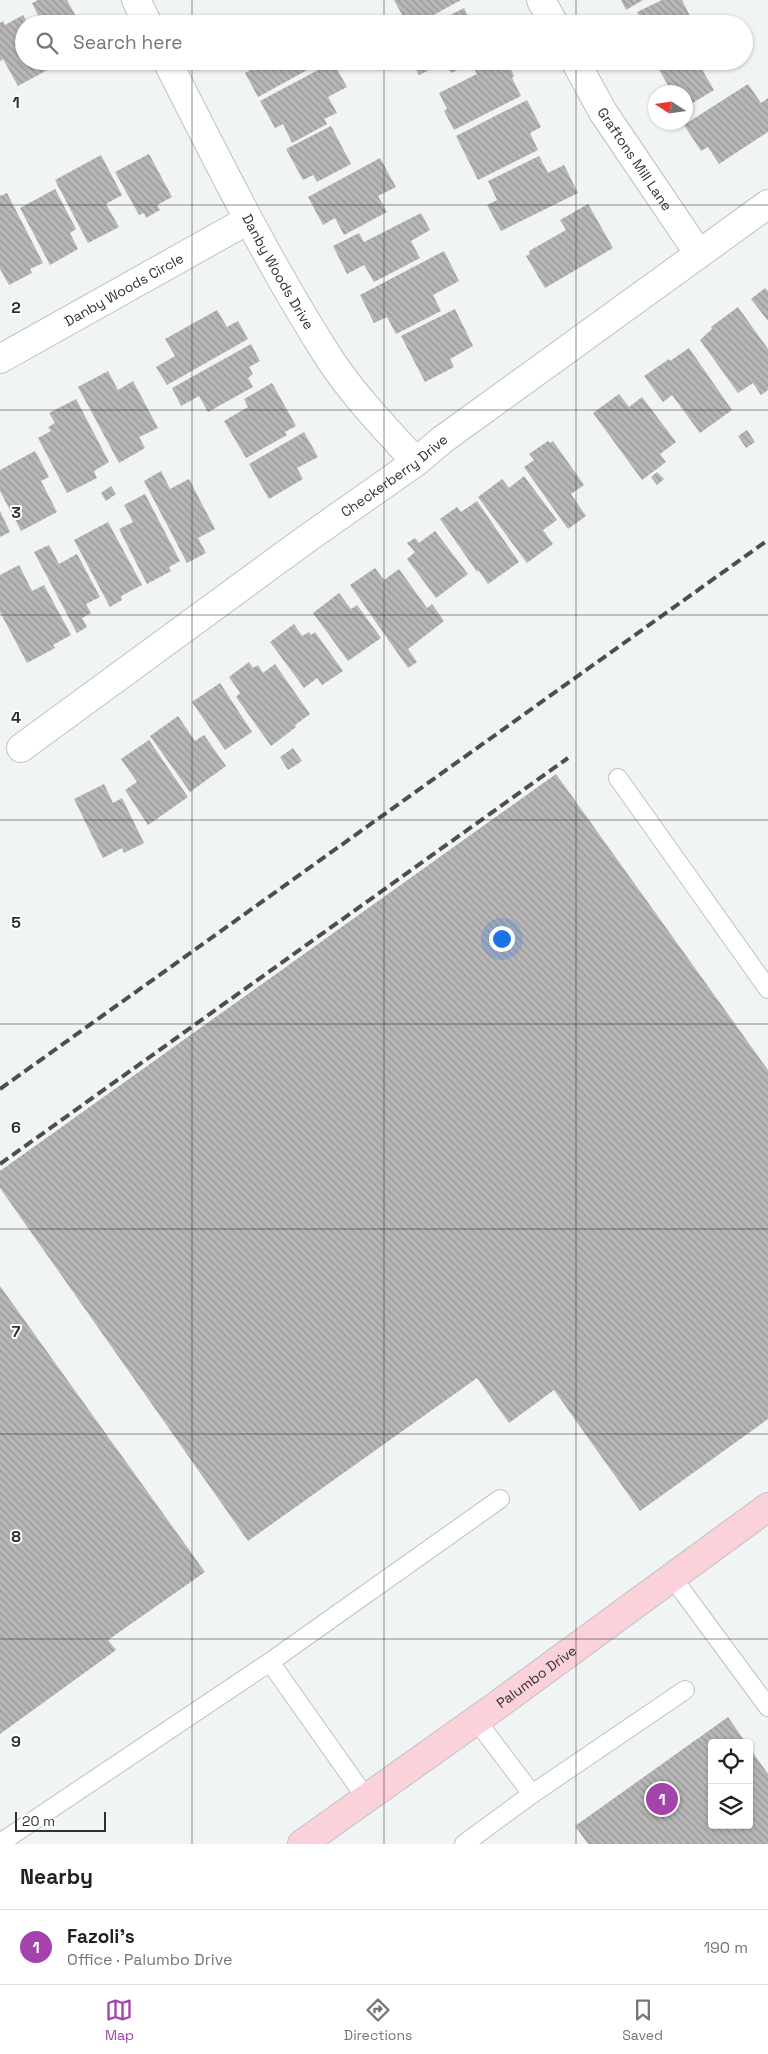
<!DOCTYPE html>
<html lang="en">
<head>
<meta charset="utf-8">
<style>
  body { margin:0; font-family:"Space Grotesk",sans-serif; background:#f6f6f6; color:#222 }
  .controls { position:absolute; right:15px; bottom:15px; display:grid; overflow:hidden; border-radius:5px; box-shadow:0 1px 4px #0004 }
  .controls button { width:45px; height:45px; display:grid; place-items:center; padding:0; border:0; border-bottom:1px solid #e0e0e0; background:#fff; color:#222; font:25px sans-serif }
  .compass { position:absolute; left:648px; top:85px; width:45px; height:45px; border-radius:50%; background:#fff; box-shadow:0 1px 4px #0004; rotate:282deg }
  .scale { position:absolute; left:15px; bottom:12px; width:91px; box-sizing:border-box; padding-left:5px; border:2px solid #2f3030; border-top:0; font-size:14px; line-height:18px; white-space:nowrap; color:#2f3030; -webkit-text-stroke:4px #fff; paint-order:stroke }
  .you { position:absolute; left:501px; top:938px; width:18px; height:18px; margin:-12px; border:4px solid #fff; border-radius:50%; background:#1a73e8; box-shadow:0 0 0 8px #1a73e833 }
  .badge { display:grid; place-items:center; width:32px; height:32px; border-radius:50%; background:#a343ab; color:#fff; font-size:16px; font-weight:700 }
  .pin { position:absolute; translate:-50% -50%; border:2px solid #fff; box-shadow:0 1px 5px #0006 }
  .list { margin:0; padding:0; list-style:none }
  h2 { display:flex; justify-content:space-between; align-items:center; height:65px; margin:0; padding:0 20px; font-size:21px }
  h2 small { font-size:16px; font-weight:400; color:#767676 }
  .list li { display:grid; grid-template-columns:32px 1fr auto; gap:15px; align-items:center; box-sizing:border-box; height:75px; padding:0 20px; border-top:1px solid #e0e0e0 }
  .list b { display:block; font-size:19px; white-space:nowrap }
  .list p { margin:0; font-size:16px; white-space:nowrap; color:#767676 }
  .list em { font-size:16px; font-style:normal; color:#767676 }
  .icon { flex:none; width:28px; height:28px; fill:none; stroke:currentColor; stroke-width:2; stroke-linecap:round; stroke-linejoin:round }
  .map { position:relative; flex:none; width:768px; height:1844px; overflow:hidden }
  .search { position:absolute; background:#fff; box-shadow:0 1px 4px #0004; left:15px; right:15px; top:15px; height:55px; display:flex; align-items:center; gap:12px; box-sizing:border-box; padding:0 18px; border-radius:28px; color:#767676; font-size:19px }
  .sheet { height:140px; background:#fff }
  nav { display:flex; justify-content:space-around; align-items:center; box-sizing:border-box; height:70px; border-top:1px solid #e0e0e0; background:#fff; font-size:14px; color:#767676 }
  nav a { display:grid; justify-items:center; gap:2px }
  nav .on { color:#a343ab }
  .map>svg:first-child { display:block }
</style>
</head>
<body>
<div class="map">
<svg width="768" height="1844" viewBox="0 0 768 1844">
  <defs>
    <pattern id="building-back-hatch" width="6" height="6" patternUnits="userSpaceOnUse" patternTransform="scale(1.25)"><rect width="6" height="6" fill="#b8b6b7"/><path d="M-1 5l2 2M0 0l6 6M5-1l2 2" fill="none" stroke="#969495"/></pattern>
  </defs>
  <rect width="100%" height="100%" fill="#f1f4f5"/>
  <g fill="url(#building-back-hatch)">
    <path d="M38,0H67L80,24H36L33,18L38,15L32,3Z"/>
    <path d="M394,0H461L417,24H407Z"/>
    <path d="M621,0H643L626,10Z"/>
    <path d="M662,0H682L694,24H643L637,12Z"/>
    <path d="M464,8L472,24H432Z"/>
    <path d="M23,15L28,24H24V61H47L51,68L18,86L3,59L0,61V23L3,21L5,25Z"/>
    <path d="M248,61H308L311,68L258,97L245,73L252,69Z"/>
    <path d="M412,61H461L464,67L451,73L446,62L419,75Z"/>
    <path d="M479,61H507L514,76L512,78L521,96L454,130L444,111L447,109L439,93L477,74L472,65Z"/>
    <path d="M669,61H697L714,90L686,107V92H672L658,68Z"/>
    <path d="M333,62L347,87L328,97L337,113L324,119L327,124L292,143L283,124L275,128L260,101Z"/>
    <path d="M748,84L761,103L768,98V132L719,164L708,147L701,151L684,125Z"/>
    <path d="M527,100L541,127L530,133L538,150L478,180L456,136Z"/>
    <path d="M331,126L351,164L317,182L313,175L303,180L286,149Z"/>
    <path d="M149,154L172,197L157,205L160,210L146,218L144,213L139,215L115,172Z"/>
    <path d="M101,155L122,195L106,204L119,227L88,243L55,180Z"/>
    <path d="M539,156L548,173L564,165L578,193L501,231L487,205L497,200L488,181Z"/>
    <path d="M380,158L396,187L378,196L387,212L344,235L335,218L323,225L308,197Z"/>
    <path d="M55,189L76,229L70,233L78,249L50,265L20,208Z"/>
    <path d="M7,193L43,263L30,269L32,273L9,285L0,269V196Z"/>
    <path d="M588,204L613,248L545,288L526,256L530,254L529,251L566,230L560,220Z"/>
    <path d="M421,213L430,230L411,241L420,258L374,282L364,265L347,274L333,246L359,233L364,242Z"/>
    <path d="M444,251L459,281L433,295L441,311L396,334L387,317L374,323L360,295Z"/>
    <path d="M765,288L768,291V321L751,299Z"/>
    <path d="M738,307L768,349V390L761,395L753,383L738,393L700,340L712,329L711,327Z"/>
    <path d="M455,309L473,346L450,359L454,367L425,382L401,336Z"/>
    <path d="M217,310L227,327L238,321L248,339L167,385L156,367L175,356L165,339Z"/>
    <path d="M251,344L260,361L249,367L253,374L248,378L253,387L208,412L199,396L181,406L172,388Z"/>
    <path d="M689,348L732,410L700,433L672,395L663,402L644,376L669,359L670,361Z"/>
    <path d="M108,371L118,390L133,381L158,428L139,437L145,448L119,463L78,387Z"/>
    <path d="M272,383L296,426L285,432L287,435L246,458L224,421L248,407L244,399Z"/>
    <path d="M619,394L629,407L642,397L676,442L660,454L666,462L642,480L593,413Z"/>
    <path d="M76,399L109,462L94,471L97,478L67,493L38,438L51,431L48,427L55,423L49,413Z"/>
    <path d="M747,430L755,442L746,448L738,436Z"/>
    <path d="M304,432L318,457L297,468L303,479L269,499L249,464Z"/>
    <path d="M548,441L550,443L553,441L584,485L571,494L586,516L568,529L524,467L534,460L529,454Z"/>
    <path d="M35,451L49,477L41,481L57,512L21,531L0,491V470Z"/>
    <path d="M161,471L170,489L189,479L215,529L198,538L206,553L187,563L144,481Z"/>
    <path d="M657,472L664,479L657,485L651,477Z"/>
    <path d="M524,476L557,520L543,530L553,544L527,563L478,497L502,479L509,488Z"/>
    <path d="M111,486L116,494L106,501L101,493Z"/>
    <path d="M145,494L180,561L169,567L171,571L147,584L119,529L133,522L124,505Z"/>
    <path d="M477,501L519,562L488,584L478,570L477,572L440,519L457,507L461,512Z"/>
    <path d="M0,511L10,532L0,537Z"/>
    <path d="M108,522L142,585L121,596L122,600L110,607L74,540Z"/>
    <path d="M435,531L468,574L436,598L407,559L415,552L407,543L415,538L419,543Z"/>
    <path d="M49,545L59,564L77,554L100,597L86,604L91,613L82,618L87,627L77,633L34,552Z"/>
    <path d="M19,565L32,591L44,585L71,635L53,645L55,648L27,663L0,612V575Z"/>
    <path d="M375,568L384,580L399,569L427,608L432,604L444,621L408,649L417,662L408,668L350,585Z"/>
    <path d="M339,593L351,609L357,605L381,638L348,661L313,613Z"/>
    <path d="M294,624L302,636L309,632L311,635L315,632L343,671L322,685L317,678L304,688L270,642Z"/>
    <path d="M249,662L253,668L258,665L263,673L275,664L310,714L295,725L296,727L271,746L236,697L240,693L229,677Z"/>
    <path d="M220,683L252,732L225,750L192,702Z"/>
    <path d="M178,716L195,741L204,735L226,766L190,792L150,736Z"/>
    <path d="M149,740L188,797L148,825L125,790L137,782L121,759Z"/>
    <path d="M293,748L302,761L288,770L280,757Z"/>
    <path d="M556,774L768,1070V1419L640,1511L554,1390L509,1423L477,1378L248,1541L0,1188V1171Z"/>
    <path d="M104,784L113,803L122,798L144,843L124,853L122,848L103,858L74,799Z"/>
    <path d="M0,1286L205,1572L108,1640L116,1650L0,1734Z"/>
    <path d="M728,1717L746,1743H712V1825H749V1747L768,1774V1844H588L575,1826Z"/>
  </g>
  <g fill="none" stroke-linecap="round" stroke-linejoin="round">
    <defs>
      <g id="lane">
        <path d="M618,778L768,989"/>
        <path d="M672,1577L768,1707"/>
        <path d="M270,1662L366,1798"/>
        <path d="M532,1794L685,1690"/>
        <path d="M0,1843L270,1662L500,1499"/>
        <path d="M464,1844L532,1794L476,1720"/>
      </g>
      <g id="street">
        <path d="M136,0L148,24"/>
        <path d="M541,0L554,24"/>
        <path id="s1" d="M167,61C219,163 269,265 331,361C355,397 387,430 416,462"/>
        <path id="s2" d="M575,61L603,112L699,254"/>
        <path id="s3" d="M0,359L248,220"/>
        <path id="s4" d="M21,748L305,540L416,462L442,440L768,204"/>
      </g>
      <g id="secondary">
        <path id="s5" d="M302,1844L499,1704L768,1507"/>
      </g>
    </defs>
    <use href="#lane" stroke="#bfc1c3" stroke-width="20"/>
    <use href="#street" stroke="#bfc1c3" stroke-width="30"/>
    <use href="#secondary" stroke="#bfc1c3" stroke-width="30"/>
    <use href="#lane" stroke="#fff" stroke-width="18"/>
    <use href="#street" stroke="#fff" stroke-width="28"/>
    <use href="#secondary" stroke="#fcd2da" stroke-width="28"/>
    <g stroke="#4d4e4f" stroke-width="4" stroke-dasharray="10 5" stroke-linecap="butt">
      <path d="M0,1089L768,540"/>
      <path d="M0,1164L568,758"/>
    </g>
  </g>
  <path fill="none" stroke="#2f3030" stroke-width="1" stroke-opacity="0.55" d="M192,0V24M384,0V24M576,0V24M192,61V1844M384,61V1844M576,61V1844M0,205H768M0,410H768M0,615H768M0,820H768M0,1024H768M0,1229H768M0,1434H768M0,1639H768"/>
  <g text-anchor="middle" dominant-baseline="central" stroke-width="4" stroke-linejoin="round" paint-order="stroke">
    <g font-size="14" fill="#2f3030" stroke="#fff">
      <text stroke="none"><textPath href="#s2" startOffset="115">Graftons Mill Lane</textPath></text>
      <text stroke="none"><textPath href="#s1" startOffset="238">Danby Woods Drive</textPath></text>
      <text stroke="none"><textPath href="#s3" startOffset="142">Danby Woods Circle</textPath></text>
      <text stroke="none"><textPath href="#s4" startOffset="462">Checkerberry Drive</textPath></text>
      <text stroke="none"><textPath href="#s5" startOffset="288">Palumbo Drive</textPath></text>
    </g>
  </g>
  <g font-size="16" text-anchor="middle" font-weight="bold" fill="#2f3030" stroke="#fff" stroke-width="4" stroke-linejoin="round" paint-order="stroke">
    <text x="16" y="108">1</text>
    <text x="16" y="313">2</text>
    <text x="16" y="518">3</text>
    <text x="16" y="723">4</text>
    <text x="16" y="928">5</text>
    <text x="16" y="1133">6</text>
    <text x="16" y="1337">7</text>
    <text x="16" y="1542">8</text>
    <text x="16" y="1747">9</text>
  </g>
</svg>
<div class="controls">
<button><svg class="icon" aria-label="locate" viewBox="0 0 24 24"><circle cx="12" cy="12" r="6"/><path d="M12 2v4M12 18v4M2 12h4M18 12h4"/></svg></button>
<button><svg class="icon" aria-label="layers" viewBox="0 0 24 24"><path d="M12 4l9 5-9 5-9-5zM3 14l9 5 9-5"/></svg></button>
</div>
<svg class="compass" viewBox="-18 -18 36 36"><path d="M0-13l5 13h-10z" fill="#e53935"/><path d="M0 13l5-13h-10z" fill="#767676"/></svg>
<div class="scale">20 m</div>
<div class="you"></div>
<div class="pin badge" style="left:662px;top:1799px">1</div>
<div class="search"><svg class="icon" aria-label="search" viewBox="0 0 24 24"><circle cx="10" cy="10" r="6"/><path d="M15 15l6 6"/></svg>Search here</div>
</div>
<section class="sheet">
<h2>Nearby<small></small></h2>
<ul class="list">
<li><span class="badge">1</span><div><b>Fazoli's</b><p>Office · Palumbo Drive</p></div><em>190 m</em></li>
</ul>
</section>
<nav>
<a class="on"><svg class="icon" aria-label="map" viewBox="0 0 24 24"><path d="M3 6l6-2 6 2 6-2v14l-6 2-6-2-6 2zM9 4v14M15 6v14"/></svg>Map</a>
<a><svg class="icon" aria-label="directions" viewBox="0 0 24 24"><path d="M12 3l9 9-9 9-9-9zM9 14v-3h6M13 9l2 2-2 2"/></svg>Directions</a>
<a><svg class="icon" aria-label="saved" viewBox="0 0 24 24"><path d="M7 4h10v16l-5-4-5 4z"/></svg>Saved</a>
</nav>
</body>
</html>
